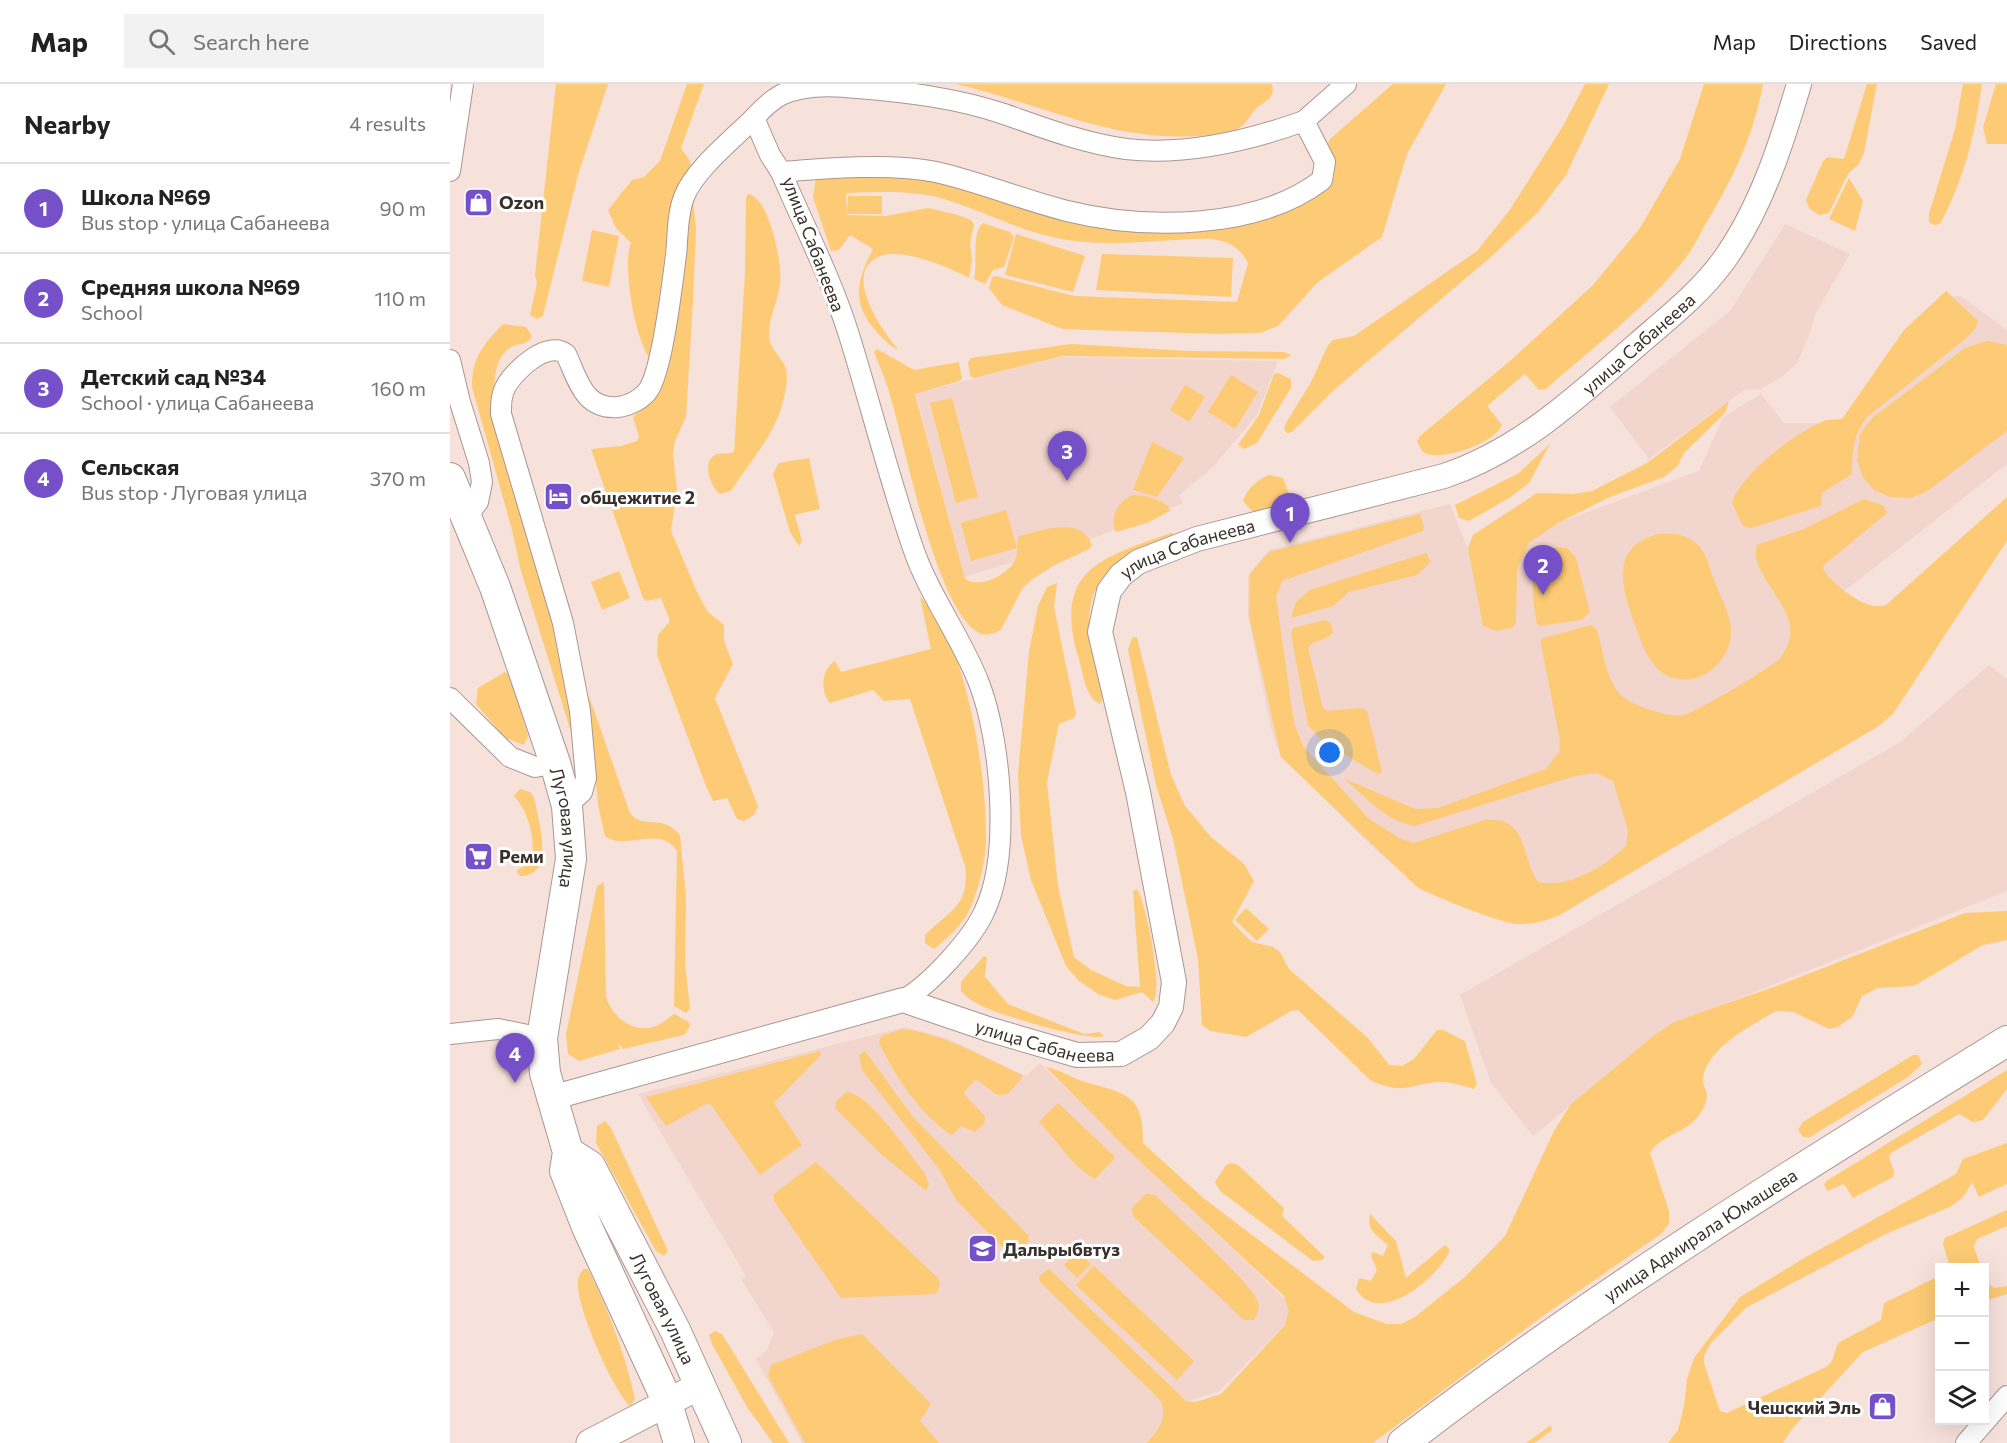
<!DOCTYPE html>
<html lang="en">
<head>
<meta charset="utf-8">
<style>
  body { margin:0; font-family:Commissioner,sans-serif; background:#f2f2f2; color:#222 }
  .controls { position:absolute; right:18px; bottom:18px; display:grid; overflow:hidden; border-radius:0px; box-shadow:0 6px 24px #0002 }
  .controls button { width:54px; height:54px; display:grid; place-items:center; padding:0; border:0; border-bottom:2px solid #e0e0e0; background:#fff; color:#222; font:30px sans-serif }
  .you { position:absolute; left:880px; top:669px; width:21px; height:21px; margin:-15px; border:4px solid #fff; border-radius:50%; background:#1a73e8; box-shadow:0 0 0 9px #1a73e833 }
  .badge { display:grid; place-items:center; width:39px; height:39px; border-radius:50%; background:#7550c9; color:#fff; font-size:20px; font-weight:700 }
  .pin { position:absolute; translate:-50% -50px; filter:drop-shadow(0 2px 3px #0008) }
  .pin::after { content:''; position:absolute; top:32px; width:21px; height:18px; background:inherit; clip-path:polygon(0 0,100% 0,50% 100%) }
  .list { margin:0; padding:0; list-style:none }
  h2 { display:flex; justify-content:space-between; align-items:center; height:78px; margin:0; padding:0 24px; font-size:26px }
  h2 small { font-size:20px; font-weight:400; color:#767676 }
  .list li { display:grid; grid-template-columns:39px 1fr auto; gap:18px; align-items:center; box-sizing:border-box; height:90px; padding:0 24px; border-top:2px solid #e0e0e0 }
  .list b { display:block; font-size:22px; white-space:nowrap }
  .list p { margin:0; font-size:20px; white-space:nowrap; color:#767676 }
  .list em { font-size:20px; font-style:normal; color:#767676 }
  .icon { flex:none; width:33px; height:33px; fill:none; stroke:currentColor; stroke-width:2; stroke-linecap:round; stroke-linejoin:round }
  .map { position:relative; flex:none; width:1557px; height:1359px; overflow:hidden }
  header { display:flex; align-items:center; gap:36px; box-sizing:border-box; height:84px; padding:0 30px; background:#fff; border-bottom:2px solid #e0e0e0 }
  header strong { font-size:28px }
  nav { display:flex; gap:33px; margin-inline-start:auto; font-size:21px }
  .search { width:420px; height:54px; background:#f2f2f2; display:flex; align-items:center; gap:15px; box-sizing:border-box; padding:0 21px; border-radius:0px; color:#767676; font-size:22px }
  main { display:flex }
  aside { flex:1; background:#fff }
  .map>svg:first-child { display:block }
</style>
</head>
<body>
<header>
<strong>Map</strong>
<div class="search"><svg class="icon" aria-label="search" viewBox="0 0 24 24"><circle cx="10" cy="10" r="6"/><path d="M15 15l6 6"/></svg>Search here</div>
<nav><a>Map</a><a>Directions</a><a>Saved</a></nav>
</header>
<main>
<aside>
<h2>Nearby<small>4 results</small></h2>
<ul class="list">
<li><span class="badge">1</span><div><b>Школа №69</b><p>Bus stop · улица Сабанеева</p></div><em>90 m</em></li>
<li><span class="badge">2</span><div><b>Средняя школа №69</b><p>School</p></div><em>110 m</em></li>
<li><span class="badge">3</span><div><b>Детский сад №34</b><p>School · улица Сабанеева</p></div><em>160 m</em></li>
<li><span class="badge">4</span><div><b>Сельская</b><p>Bus stop · Луговая улица</p></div><em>370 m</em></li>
</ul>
</aside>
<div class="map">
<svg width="1557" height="1359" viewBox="0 0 1557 1359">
  <rect width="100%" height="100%" fill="#f7e2db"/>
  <g fill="#f2d5cc">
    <path d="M1335,140L1400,170L1366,228L1359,252L1347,279L1334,291L1311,305L1294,306L1199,375L1160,323L1281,226Z"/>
    <path d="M1511,212L1557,246V380L1351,541L1300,704L1107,809L971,802L930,770L830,671L821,644L798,532V491L819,466L1000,420L1020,471L1249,387L1273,333L1311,310L1334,339H1370L1401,344L1498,213Z"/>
    <path d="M611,273L828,277L807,331L763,383L729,411L733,419L649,452L514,493L466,309Z"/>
    <path d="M1539,581L1557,595V807L1215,944L1083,1052L1041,999L1010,911L1449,659Z"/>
    <path d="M455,943L496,954L576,992L590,979L848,1228L768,1308L741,1316L705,1359H352L306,1275L317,1266L324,1248L291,1195L296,1192L188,1010Z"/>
  </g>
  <g fill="#fdcb75">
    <path d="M106,0H158L128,91L93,232L87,235L80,231L87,199L85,191Z"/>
    <path d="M237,0H254L231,64L240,77L241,86L226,105L221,122L206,240L199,273C185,254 172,181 181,159L166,144L158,126L182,96L194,93L210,77Z"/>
    <path d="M505,0H822C826,17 813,16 804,27C800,31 798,37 793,41C782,51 764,51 749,52C658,58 591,19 505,0Z"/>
    <path d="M943,0H996L957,70L932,153L868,198L828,242L810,249L767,250L612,245L552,221L539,204L542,193L546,192L624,212L787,218L798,179C782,149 754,155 726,156C688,158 648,162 611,155C570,147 533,127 494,115C463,106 430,108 398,109L396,112L397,131L436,132L478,124L508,131L521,136L524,140L520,160L522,175L519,194C498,183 454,164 431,172C390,186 432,247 448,265L444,264C406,232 399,209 423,165L400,151L389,166L381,167L363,113L366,94L467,88L547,110L773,143C793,141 867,119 879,102C888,90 882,74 877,62L880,55Z"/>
    <path d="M1135,0H1159L1116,91L1088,128L1042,172L885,305L842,348L837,349L834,345L836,339L861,298L878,261L883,256L904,252L1027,167L1059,127L1113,42Z"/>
    <path d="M1254,0H1313C1304,52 1281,98 1254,143C1247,156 1240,170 1230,181C1191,228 1141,265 1096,305L1089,306L1075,290L1037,322L1052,341C1045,359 990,379 973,368L967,358L970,352L1060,277L1143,201L1190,144L1230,75Z"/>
    <path d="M1417,0H1427L1414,69L1408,81L1398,90L1379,129L1369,131L1359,124L1356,116L1373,77L1378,73L1394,75Z"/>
    <path d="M1513,0H1532C1525,50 1514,96 1490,140L1484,141L1479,138V130L1505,45Z"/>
    <path d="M1546,0H1557V60H1537L1533,43Z"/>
    <path d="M1399,94L1413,117L1405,147L1379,135Z"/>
    <path d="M298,110C319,112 333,181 330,200C328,219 318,233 319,253C320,266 333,274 336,285C338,295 336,307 333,317C325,352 299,378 281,407L270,410C261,404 251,378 265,371C271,368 278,371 284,368L295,189L296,114Z"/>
    <path d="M398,112H432V130H397Z"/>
    <path d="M243,117L246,145L243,217L236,333L225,357L223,370L227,406L221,447L248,510L258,528L274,541V557L283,580L265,614L308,722L304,731L294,737L287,735L277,714L263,717L256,702L207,571L208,551L220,537L211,514L196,517L193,514L141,365L171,362L187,357L189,353L183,333L201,316L239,120Z"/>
    <path d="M533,139L560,148L564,153L554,183L543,186L535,200L524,195C528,178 521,149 533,139Z"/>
    <path d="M142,146L169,152L159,203L132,197Z"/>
    <path d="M566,150L635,172L623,208L555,191Z"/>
    <path d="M652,170L783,174L781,213L646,206Z"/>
    <path d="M1496,207L1528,237L1526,244L1514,256L1417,333C1403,352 1402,367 1402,390L1372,409L1371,422L1301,444L1293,442L1282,419C1290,391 1347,347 1374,337C1380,335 1387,336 1392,335L1454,246Z"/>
    <path d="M53,240L76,243L82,252C78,260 74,259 66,261C45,268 44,295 44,313L107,550L123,643L120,645L71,487L62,446L22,303C22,273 33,261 53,240Z"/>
    <path d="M1537,257L1557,261V347L1476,408L1460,414L1440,413L1424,406L1413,393L1407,377L1410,350L1422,334L1515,264Z"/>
    <path d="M621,260L739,267L834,268L841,271L835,275L613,272L524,294L520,292L518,278L521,274Z"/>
    <path d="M427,265L464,286L509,278L512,295L509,297L465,310L515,495C530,505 558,491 565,476C569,468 566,459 569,452C591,447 631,431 642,461L639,465L603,482L581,496L572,505L551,546C545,549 536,553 529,549C486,526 456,364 441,315C437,299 430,283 424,268Z"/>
    <path d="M828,289L841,295V304L807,359L794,365L788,361L809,331L824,290Z"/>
    <path d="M781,291L808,308L785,345L758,328Z"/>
    <path d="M735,301L755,313L739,338L720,326Z"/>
    <path d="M502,314L528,413L506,419L480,319Z"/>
    <path d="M1279,317L1275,329L1234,369L1227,383L1214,393L1160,413L1108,439L1079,459L1067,484L1066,539L1062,544L1046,547L1033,542L1018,464L1023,451L1087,409L1123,410L1142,407L1197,379Z"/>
    <path d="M702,358L734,374L707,413L683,406Z"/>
    <path d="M1100,360L1079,399L1061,413L1019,437L1009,434L1005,421L1069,389Z"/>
    <path d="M359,374L370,425L344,431L336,399L352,457L349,462L340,448L323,390L329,379Z"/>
    <path d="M820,391L833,394L841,415L810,427H802L793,417C797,405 808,394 820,391Z"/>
    <path d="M684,411C697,412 707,414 718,422L720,427L697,439L666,448C658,434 670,414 684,411Z"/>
    <path d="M1557,413V457L1443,630L1429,642L1108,832C1094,837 1082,841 1067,840C1050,839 983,812 967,803L831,673L799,532L800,490L819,468L970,430L974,443L973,447L832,497L826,513L844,639L853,662L918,734L949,754L964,759L1035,736C1079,732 1070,772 1088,798C1119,805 1155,782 1176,762L1178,746L1163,697L1146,689L1125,692L965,742C937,738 915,713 895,695L965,725L988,724L1096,685L1109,668L1110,657L1090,555L1141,541L1147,546C1153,566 1156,598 1173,613C1184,622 1219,634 1233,631C1245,629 1317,586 1328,576C1333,572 1337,563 1339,557C1350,524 1297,489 1307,461L1354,445L1414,415L1434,422L1437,429L1373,482V486C1385,501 1415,528 1436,521Z"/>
    <path d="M556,426L567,464L521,477L511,439Z"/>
    <path d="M721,449L728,452C707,462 679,471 661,486C623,517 645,574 653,614L650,620C635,613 633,589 629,575C602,486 650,474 721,449Z"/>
    <path d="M1209,450C1224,448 1237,451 1248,461C1257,470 1260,486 1265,498C1270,511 1277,524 1280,537C1286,563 1267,591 1241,595C1203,600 1193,563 1183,535C1171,500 1161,462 1209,450Z"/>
    <path d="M1106,463L1117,464L1126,474L1140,528L1131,536L1090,542L1087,540C1082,510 1076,481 1106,463Z"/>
    <path d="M976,469L981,478L967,491L899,508L883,522L841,534L846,518L860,506Z"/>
    <path d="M169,487L180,514L152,526L141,498Z"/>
    <path d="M607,499L604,523L626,630L624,634L609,640L597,698L608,802L624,873L641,886L676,902L690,903L683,807L687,805C696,819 714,906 703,918L692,908L665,916L648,910L629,897L616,882L581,796L571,752L568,690L579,568L588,522L597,503Z"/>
    <path d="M470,513C518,553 541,710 535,771C533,786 528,805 522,820C516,838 499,853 484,865L475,859V851C500,826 520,822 515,782L460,615L434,617L423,606L380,619C370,606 371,586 385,577L391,588L481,565Z"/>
    <path d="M875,536L881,540L883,549C876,557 864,555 858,564L873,624L877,627L912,624L917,627L932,688L928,690L874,659L858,641L841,550L843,544Z"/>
    <path d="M687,553L721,691L735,722L761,753L794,780L804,797L782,838L802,858L823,863L830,868L839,885L918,954L939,981L952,982L964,975L987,946H993L1015,957L1027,1000L1024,1005C1014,1002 1001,998 990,998C958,1000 955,1012 920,996L848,926L841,927L796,953L760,947L752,941L748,875L723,755L706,701L678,566L682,554Z"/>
    <path d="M55,588L61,592L78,652L74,661L55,654L26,620L28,604Z"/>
    <path d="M139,612L180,729C192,746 212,729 230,751L236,813L235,878L240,925L236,929L224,922L227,767C209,740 176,768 155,752L148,721Z"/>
    <path d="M70,705L80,708L84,713C88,735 107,793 70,792L67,788L68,785L82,779C85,755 80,730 64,712Z"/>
    <path d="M154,798L156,912C161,932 182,949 203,943C211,941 217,935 224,930L239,938L240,942L234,951L173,965L168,958L170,965L129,977L118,970L116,950L147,802Z"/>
    <path d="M796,824L819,845L807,857L785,836Z"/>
    <path d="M1557,827V856L1533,861L1464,902L1428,904L1412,912L1403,932L1388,943L1379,945L1343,928L1326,927C1302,941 1257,964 1253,994C1252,1000 1257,1006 1257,1012C1257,1020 1250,1031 1244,1037C1232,1049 1209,1053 1200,1069L1219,1127V1140L1211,1150L1090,1234L923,1359H696C708,1349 719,1331 710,1316L590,1198L589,1192L599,1185L736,1317L746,1318L771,1310L835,1241L839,1227L834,1212L677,1065L596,983C609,985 622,994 635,998C676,1010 694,1010 693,1059L752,1113L904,1228L937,1240H951L965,1233L1016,1192L1055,1152L1104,1047L1121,1020L1206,950L1224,938L1332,900L1515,829Z"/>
    <path d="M534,872L537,874L535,893L558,920L634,950L650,948L654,952C640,958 550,931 534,923C525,919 517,914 511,907V898Z"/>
    <path d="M452,945C493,949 535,974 572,991V994L558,1010L547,1011L526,995L514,1008L515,1011L535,1032L534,1040L525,1048L511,1042L502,1051C469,1030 446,993 429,959L431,952Z"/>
    <path d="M370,967L371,971L324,1019L352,1061L310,1091L261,1021L256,1020L216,1042L196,1013Z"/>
    <path d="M415,967L462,1032L578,1151L579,1157L565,1171L559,1170L507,1117L489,1085L412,986L409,971Z"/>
    <path d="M1463,971H1468L1472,980L1458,993L1360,1053H1353L1348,1046L1353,1038Z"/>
    <path d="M1557,986V1005L1533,1036L1523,1038L1509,1030L1441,1069L1439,1073L1444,1088L1443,1093L1403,1114L1394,1100L1377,1107L1374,1100L1378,1096Z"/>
    <path d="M396,1008C419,1008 459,1070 474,1088L479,1100L476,1107L432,1071L386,1025L385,1019Z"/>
    <path d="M608,1019L664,1072V1075L645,1095C622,1083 607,1056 589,1038Z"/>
    <path d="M155,1037L161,1044L218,1167L214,1172L206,1167L146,1059L147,1042Z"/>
    <path d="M1557,1059V1100L1529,1113L1522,1098L1514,1112L1502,1122L1436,1150L1297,1223L1261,1259L1254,1272V1279L1270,1327L1277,1329L1376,1283L1382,1277L1388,1259L1431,1236L1434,1219L1489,1192V1234L1413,1268L1342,1345L1333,1359H1218L1228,1346L1234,1322L1237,1295L1244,1274L1290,1213L1356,1173L1506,1090L1513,1075Z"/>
    <path d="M366,1078L489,1195L490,1201L486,1210L391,1214L324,1117V1110Z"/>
    <path d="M782,1079L788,1081L834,1124L832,1132L875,1173L872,1176L863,1177L770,1107L765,1098L776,1081Z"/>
    <path d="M696,1110L705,1111C722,1127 804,1202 808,1218C810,1224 807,1231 804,1236H794L684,1133L681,1125Z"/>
    <path d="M1557,1126V1142L1527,1155L1524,1163L1531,1183H1500L1493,1160L1495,1154Z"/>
    <path d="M920,1130L946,1157L956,1194L995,1161L1000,1166C989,1193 929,1244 906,1205L909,1194L921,1197L927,1186L921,1172L923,1168L933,1172L938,1161C928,1152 916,1147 920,1130Z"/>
    <path d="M627,1167L641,1180L627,1194L614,1181Z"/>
    <path d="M644,1182L744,1277L727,1296L626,1201Z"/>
    <path d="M134,1185H138C159,1227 175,1270 185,1315L180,1322C163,1306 125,1221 128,1197C128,1192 131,1188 134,1185Z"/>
    <path d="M1534,1194L1543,1204L1557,1202V1210L1535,1217Z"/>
    <path d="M265,1247L272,1250L339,1359H323L297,1323L262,1260L259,1251Z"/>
    <path d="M412,1250L481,1320L470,1337L489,1359H355L318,1292L321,1281L385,1256Z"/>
    <path d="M1101,1341L1102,1346L1085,1359H1076Z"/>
  </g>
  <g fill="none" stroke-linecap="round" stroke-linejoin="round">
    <defs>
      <g id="minor">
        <path d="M0,87L13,0"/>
        <path d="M331,88L320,71L304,34C312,25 320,17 331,11C354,0 382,1 407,4C457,8 506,14 554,30C594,44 633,59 676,65C736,72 798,57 854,37"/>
        <path d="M0,276L10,318L29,379L32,398L28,418L16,433"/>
        <path d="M0,614L60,673L85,683L105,679"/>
        <path d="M117,722L132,708L136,694L130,627L113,539L51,330C51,320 51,311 56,302C65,286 97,256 116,270C128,296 134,326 168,323C178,322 193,315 199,305C213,282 222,201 226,171C228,152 227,131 234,113C244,86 283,55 304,34"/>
        <path d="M453,916C480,901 523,854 535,826C561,770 551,656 529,599C511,553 479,511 463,464C439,394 421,322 399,251C382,196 354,142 331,88C377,84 442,79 486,88C530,98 573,116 617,127C694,146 807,146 872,96L875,78L854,37L896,0"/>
        <path d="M0,950L48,945L92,954"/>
        <path d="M1516,1359L1557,1312"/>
      </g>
      <g id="tertiary">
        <path id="s1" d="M101,1014L453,916L538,945L627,971L671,970L699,954L713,939L721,923L724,898L688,708L650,548L659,507L671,491L688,478L747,455L994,392C1070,367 1130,311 1189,259C1218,234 1251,208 1274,176C1311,124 1331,61 1349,0"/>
      </g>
      <path id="secondary" d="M140,1359L251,1301"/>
      <g id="primary">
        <path id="s2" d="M0,394L45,503L105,679L117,722L121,775L92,954L95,989L118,1068L115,1087L137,1143L214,1310L229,1359"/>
        <path id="s3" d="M118,1068L140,1082L225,1246L276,1359"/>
        <path id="s4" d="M953,1359C1145,1211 1351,1084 1557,957"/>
      </g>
    </defs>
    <use href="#minor" stroke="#aa9690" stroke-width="22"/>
    <use href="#tertiary" stroke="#aa9690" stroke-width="26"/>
    <use href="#secondary" stroke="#aa9690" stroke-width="29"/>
    <use href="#primary" stroke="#aa9690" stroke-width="32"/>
    <use href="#minor" stroke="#fff" stroke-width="20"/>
    <use href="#tertiary" stroke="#fff" stroke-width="24"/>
    <use href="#secondary" stroke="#fff" stroke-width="27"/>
    <use href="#primary" stroke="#fff" stroke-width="30"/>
  </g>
  <defs>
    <symbol id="shop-square" viewBox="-11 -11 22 22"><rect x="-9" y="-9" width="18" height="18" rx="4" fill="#7550c9" stroke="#fff"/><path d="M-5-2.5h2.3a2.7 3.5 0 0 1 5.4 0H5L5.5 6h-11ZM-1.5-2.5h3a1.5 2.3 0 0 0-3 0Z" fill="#fff"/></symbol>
    <symbol id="hotel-square" viewBox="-11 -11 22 22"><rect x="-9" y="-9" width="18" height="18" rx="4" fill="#7550c9" stroke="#fff"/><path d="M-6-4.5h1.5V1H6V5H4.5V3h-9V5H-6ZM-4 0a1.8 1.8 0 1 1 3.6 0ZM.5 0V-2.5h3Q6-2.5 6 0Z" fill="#fff"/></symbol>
    <symbol id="supermarket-square" viewBox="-11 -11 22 22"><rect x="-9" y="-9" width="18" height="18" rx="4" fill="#7550c9" stroke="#fff"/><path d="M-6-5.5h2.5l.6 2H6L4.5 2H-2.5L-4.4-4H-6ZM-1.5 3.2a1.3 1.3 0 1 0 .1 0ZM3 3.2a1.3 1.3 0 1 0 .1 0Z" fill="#fff"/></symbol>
    <symbol id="university-square" viewBox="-11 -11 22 22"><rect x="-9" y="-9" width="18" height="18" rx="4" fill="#7550c9" stroke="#fff"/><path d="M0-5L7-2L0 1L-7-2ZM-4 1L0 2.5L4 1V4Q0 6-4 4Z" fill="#fff"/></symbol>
  </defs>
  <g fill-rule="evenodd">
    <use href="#shop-square" x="12" y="102" width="33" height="33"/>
    <use href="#hotel-square" x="92" y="396" width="33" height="33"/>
    <use href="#supermarket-square" x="12" y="756" width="33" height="33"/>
    <use href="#university-square" x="516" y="1148" width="33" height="33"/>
    <use href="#shop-square" x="1416" y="1306" width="33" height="33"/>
  </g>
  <g text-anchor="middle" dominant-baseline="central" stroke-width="6" stroke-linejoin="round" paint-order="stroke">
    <g font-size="18" font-weight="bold" fill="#38302d" stroke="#fff" text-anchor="start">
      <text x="49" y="118">Ozon</text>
      <text x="130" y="413">общежитие 2</text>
      <text x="49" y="772">Реми</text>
      <text x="553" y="1165">Дальрыбвтуз</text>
      <text x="1411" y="1323" text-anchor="end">Чешский Эль</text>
    </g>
    <g font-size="18" fill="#38302d" stroke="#fff">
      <text transform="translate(364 160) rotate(69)">улица Сабанеева</text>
      <text stroke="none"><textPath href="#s1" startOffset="1684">улица Сабанеева</textPath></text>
      <text stroke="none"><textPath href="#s1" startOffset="1180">улица Сабанеева</textPath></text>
      <text stroke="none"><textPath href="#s2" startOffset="370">Луговая улица</textPath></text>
      <text stroke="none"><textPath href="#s1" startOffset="514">улица Сабанеева</textPath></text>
      <text stroke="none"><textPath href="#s4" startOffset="363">улица Адмирала Юмашева</textPath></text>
      <text stroke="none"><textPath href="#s3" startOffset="186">Луговая улица</textPath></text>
    </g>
  </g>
</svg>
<div class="controls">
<button>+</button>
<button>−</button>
<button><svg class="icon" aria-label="layers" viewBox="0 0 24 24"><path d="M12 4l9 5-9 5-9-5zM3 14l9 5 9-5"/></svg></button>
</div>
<div class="you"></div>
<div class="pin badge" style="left:840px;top:459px">1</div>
<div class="pin badge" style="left:1093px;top:511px">2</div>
<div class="pin badge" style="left:617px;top:397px">3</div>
<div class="pin badge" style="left:65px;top:999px">4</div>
</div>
</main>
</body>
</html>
